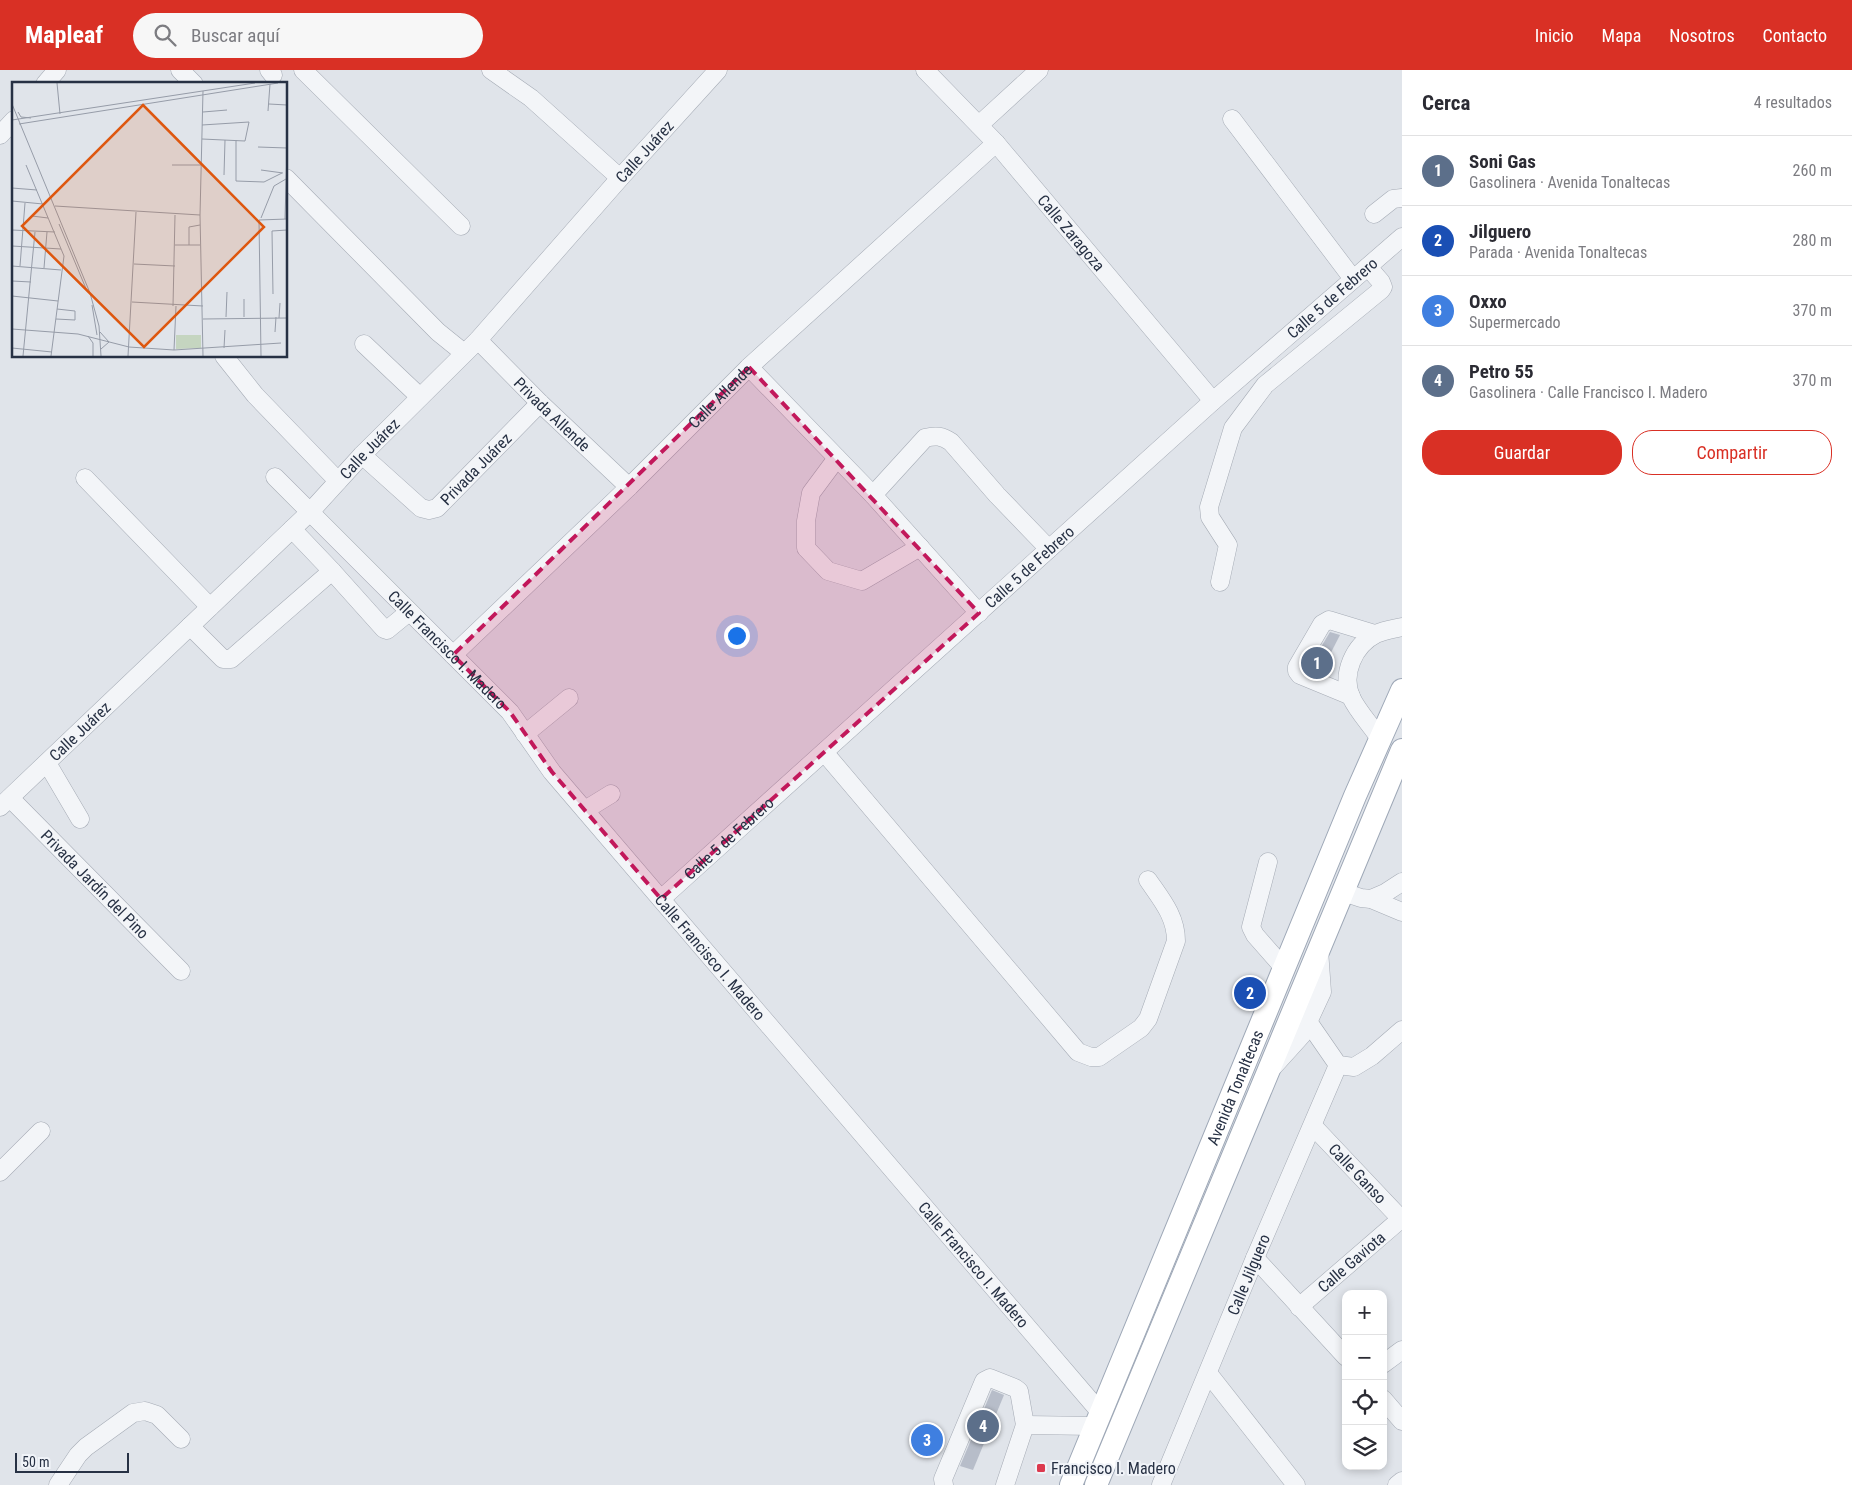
<!DOCTYPE html>
<html lang="es">
<head>
<meta charset="utf-8">
<style>
  body { margin:0; font-family:"Roboto Condensed",sans-serif; background:#f7f7f7; color:#2b2b33 }
  .controls { position:absolute; right:15px; bottom:15px; display:grid; overflow:hidden; border-radius:10px; box-shadow:0 2px 8px #0003 }
  .controls button { width:45px; height:45px; display:grid; place-items:center; padding:0; border:0; border-bottom:1px solid #e1e1e2; background:#fff; color:#2b2b33; font:25px sans-serif }
  .scale { position:absolute; left:15px; bottom:12px; width:114px; box-sizing:border-box; padding-left:5px; border:2px solid #273144; border-top:0; font-size:14px; line-height:18px; white-space:nowrap; color:#273144; -webkit-text-stroke:4px #f0f3f8; paint-order:stroke }
  .you { position:absolute; left:736px; top:565px; width:18px; height:18px; margin:-12px; border:4px solid #fff; border-radius:50%; background:#1a73e8; box-shadow:0 0 0 8px #1a73e833 }
  .badge { display:grid; place-items:center; width:32px; height:32px; border-radius:50%; background:#d93025; color:#fff; font-size:16px; font-weight:700 }
  .pin { position:absolute; translate:-50% -50%; border:2px solid #fff; box-shadow:0 1px 5px #0006 }
  .list { margin:0; padding:0; list-style:none }
  h2 { display:flex; justify-content:space-between; align-items:center; height:65px; margin:0; padding:0 20px; font-size:21px }
  h2 small { font-size:16px; font-weight:400; color:#7c7c81 }
  .list li { display:grid; grid-template-columns:32px 1fr auto; gap:15px; align-items:center; box-sizing:border-box; height:70px; padding:0 20px; border-top:1px solid #e1e1e2 }
  .list b { display:block; font-size:19px; white-space:nowrap }
  .list p { margin:0; font-size:16px; white-space:nowrap; color:#7c7c81 }
  .list em { font-size:16px; font-style:normal; color:#7c7c81 }
  .actions { display:flex; gap:10px; padding:15px 20px }
  .actions a { flex:1; padding:11px 0; border:1px solid #d93025; border-radius:20px; text-align:center; font-size:18px; color:#d93025 }
  .actions .main { background:#d93025; color:#fff }
  .icon { flex:none; width:28px; height:28px; fill:none; stroke:currentColor; stroke-width:2; stroke-linecap:round; stroke-linejoin:round }
  .map { position:relative; flex:none; width:1402px; height:1415px; overflow:hidden }
  header { display:flex; align-items:center; gap:30px; box-sizing:border-box; height:70px; padding:0 25px; background:#d93025; color:#fff }
  header strong { font-size:24px }
  nav { display:flex; gap:28px; margin-inline-start:auto; font-size:18px }
  .search { width:350px; height:45px; background:#f7f7f7; display:flex; align-items:center; gap:12px; box-sizing:border-box; padding:0 18px; border-radius:28px; color:#7c7c81; font-size:19px }
  main { display:flex }
  aside { flex:1; background:#fff }
  .map>svg:first-child { display:block }
</style>
</head>
<body>
<header>
<strong>Mapleaf</strong>
<div class="search"><svg class="icon" aria-label="search" viewBox="0 0 24 24"><circle cx="10" cy="10" r="6"/><path d="M15 15l6 6"/></svg>Buscar aquí</div>
<nav><a>Inicio</a><a>Mapa</a><a>Nosotros</a><a>Contacto</a></nav>
</header>
<main>
<div class="map">
<svg width="1402" height="1415" viewBox="0 0 1402 1415">
  <rect width="100%" height="100%" fill="#e0e4ea"/>
  <g fill="#b7bdc9">
    <path d="M1330,562L1340,565L1321,602L1309,597Z"/>
    <path d="M992,1320L1004,1325L973,1400L960,1396Z"/>
  </g>
  <g fill="none" stroke-linecap="round" stroke-linejoin="round">
    <defs>
      <g id="minor">
        <path d="M180,0L194,14"/>
        <path d="M269,0L273,5"/>
        <path d="M303,0L461,156"/>
        <path d="M491,0L531,28L620,108"/>
        <path id="s1" d="M925,0L996,73L1213,331"/>
        <path d="M45,14L57,0"/>
        <path d="M1232,49L1353,209"/>
        <path d="M979,55L1039,0"/>
        <path d="M0,65L14,50"/>
        <path d="M286,108L438,262L464,283"/>
        <path d="M1374,144L1393,129L1402,128"/>
        <path id="s2" d="M478,270L540,333L629,417"/>
        <path d="M364,274L420,327"/>
        <path d="M224,286L255,325L338,411"/>
        <path d="M749,297L873,425L979,543"/>
        <path id="s3" d="M362,385L421,438L429,440L437,438L540,333"/>
        <path d="M837,388L811,423L806,451V478L828,501L862,511L920,477"/>
        <path id="s4" d="M275,407L510,642L552,702L1100,1342"/>
        <path d="M85,408L210,537"/>
        <path d="M873,425L925,368C936,365 942,366 951,372L997,425L1049,479"/>
        <path d="M332,501L384,559L387,560L409,542"/>
        <path d="M1220,512L1228,475L1210,447L1209,437L1233,358L1265,315L1381,220L1383,217L1381,212L1368,197"/>
        <path d="M190,556L223,589H231L332,501L292,459"/>
        <path id="s5" d="M453,585L629,417L749,297L996,73"/>
        <path d="M1351,626L1300,605L1297,601V597L1322,554L1329,550L1375,564"/>
        <path d="M525,664L569,628"/>
        <path d="M1380,669C1371,655 1358,642 1351,627C1341,604 1354,575 1376,564C1384,560 1393,559 1402,557"/>
        <path d="M824,682L1078,982L1091,987H1099L1141,958L1148,949L1176,871C1176,846 1161,829 1148,810"/>
        <path d="M47,693L80,749"/>
        <path id="s6" d="M10,728L181,901"/>
        <path id="s7" d="M0,737L310,442L362,385L478,270L620,108L718,0"/>
        <path d="M585,740L611,724"/>
        <path d="M1268,792L1251,857L1255,865L1284,898"/>
        <path d="M1343,822L1361,828L1371,829L1402,842"/>
        <path id="s8" d="M661,829L1213,331L1402,167"/>
        <path d="M1371,829L1385,823L1402,812"/>
        <path d="M1309,953L1338,995L1354,997L1372,986L1402,960"/>
        <path d="M1274,996L1302,965L1322,922L1319,880"/>
        <path id="s9" d="M1313,1056L1402,1150"/>
        <path d="M0,1102L41,1061"/>
        <path d="M1255,1188L1346,1287"/>
        <path id="s10" d="M1299,1237L1402,1148"/>
        <path d="M1383,1294L1402,1280"/>
        <path d="M1208,1303L1296,1415"/>
        <path d="M1383,1329L1402,1351"/>
        <path d="M58,1415L78,1385L86,1377L133,1343L145,1341L157,1345L181,1369"/>
        <path d="M944,1415L943,1409L984,1311L990,1308L1015,1318L1019,1321L1025,1355"/>
        <path d="M1005,1415L1025,1355L1095,1356"/>
        <path id="s11" d="M1161,1415L1255,1188L1338,995"/>
        <path d="M1397,1415L1402,1411"/>
      </g>
      <g id="major">
        <path id="s12" d="M1071,1415L1355,726L1402,620"/>
        <path d="M1096,1415L1402,680"/>
      </g>
    </defs>
    <use href="#minor" stroke="#a5abb5" stroke-width="19"/>
    <use href="#major" stroke="#9ea8b7" stroke-width="24"/>
    <use href="#minor" stroke="#f3f5f8" stroke-width="18"/>
    <use href="#major" stroke="#fff" stroke-width="22"/>
  </g>
  <path fill="#c2185b" fill-opacity="0.2" stroke="#c2185b" stroke-width="4" stroke-dasharray="10 6" stroke-linejoin="round" d="M749,297L979,543L661,829L552,702L510,642L453,585Z"/>
  <rect fill="#dc394e" stroke="#f0f3f8" stroke-width="2" x="1036" y="1393" width="10" height="10" rx="2.5"/>
  <g text-anchor="middle" dominant-baseline="central" stroke-width="4" stroke-linejoin="round" paint-order="stroke">
    <g font-size="16" fill="#273144" stroke="#f0f3f8">
      <text stroke="none"><textPath href="#s7" startOffset="920">Calle Juárez</textPath></text>
      <text stroke="none"><textPath href="#s1" startOffset="219">Calle Zaragoza</textPath></text>
      <text stroke="none"><textPath href="#s8" startOffset="901">Calle 5 de Febrero</textPath></text>
      <text stroke="none"><textPath href="#s5" startOffset="372">Calle Allende</textPath></text>
      <text stroke="none"><textPath href="#s2" startOffset="105">Privada Allende</textPath></text>
      <text stroke="none"><textPath href="#s7" startOffset="515">Calle Juárez</textPath></text>
      <text stroke="none"><textPath href="#s3" startOffset="151">Privada Juárez</textPath></text>
      <text stroke="none"><textPath href="#s8" startOffset="496">Calle 5 de Febrero</textPath></text>
      <text stroke="none"><textPath href="#s4" startOffset="244">Calle Francisco I. Madero</textPath></text>
      <text stroke="none"><textPath href="#s7" startOffset="110">Calle Juárez</textPath></text>
      <text stroke="none"><textPath href="#s8" startOffset="91">Calle 5 de Febrero</textPath></text>
      <text stroke="none"><textPath href="#s6" startOffset="121">Privada Jardín del Pino</textPath></text>
      <text stroke="none"><textPath href="#s4" startOffset="649">Calle Francisco I. Madero</textPath></text>
      <text stroke="none"><textPath href="#s12" startOffset="430">Avenida Tonaltecas</textPath></text>
      <text stroke="none"><textPath href="#s9" startOffset="65">Calle Ganso</textPath></text>
      <text stroke="none"><textPath href="#s10" startOffset="69">Calle Gaviota</textPath></text>
      <text stroke="none"><textPath href="#s4" startOffset="1054">Calle Francisco I. Madero</textPath></text>
      <text stroke="none"><textPath href="#s11" startOffset="228">Calle Jilguero</textPath></text>
    </g>
    <g font-size="16" fill="#273144" stroke="#f0f3f8" text-anchor="start">
      <text x="1051" y="1398">Francisco I. Madero</text>
    </g>
  </g>
  <g transform="translate(12 12)">
    <rect width="275" height="275" fill="#e0e4ea"/>
    <path d="M164,253H189V266L164,267Z" fill="#c5d5c0"/>
    <path fill="none" stroke="#969ca8" stroke-width="1" d="M45,1L48,32M0,22L78,211L87,244L89,274M257,22L275,23M256,29L258,2M6,30L9,35L19,36M191,30L215,28M0,38L243,1M7,42L266,1M190,57L233,59L237,40L190,43M224,58V99L252,100L270,91M246,65L275,66M14,83L52,174M160,83H189M249,88L271,91M212,93L213,58M0,106L25,108M0,119L31,122M43,124L188,133M20,134L36,136M249,136L262,104L274,97M273,137L275,67M47,142L75,209M0,148L43,150M163,163H188M177,163V145L188,143M0,164L49,167M122,182L163,184M0,184L49,188M8,184L13,121M32,186L35,150M0,199L19,200M261,212L260,149L275,148M0,214L46,219M120,220L191,224M80,223L85,253M161,224L163,133M214,235L215,210M232,235V217M267,236L268,221M44,237L63,238V229L45,227M191,237L275,236M0,247L66,252L117,265L162,268L269,261M88,250L97,260L89,267M263,250L264,235M76,254L81,261V274M0,266L40,270M212,266L213,248M162,268L164,224M11,274L23,150M39,274L52,174M116,274L124,130M191,274L188,133L191,9M249,274L247,138L275,137"/>
    <path fill="#de570f" fill-opacity="0.15" stroke="#de570f" stroke-width="2.5" d="M131,23L252,145L132,265L10,144Z"/>
    <rect width="275" height="275" fill="none" stroke="#273144" stroke-width="2.5"/>
  </g>
</svg>
<div class="controls">
<button>+</button>
<button>−</button>
<button><svg class="icon" aria-label="locate" viewBox="0 0 24 24"><circle cx="12" cy="12" r="6"/><path d="M12 2v4M12 18v4M2 12h4M18 12h4"/></svg></button>
<button><svg class="icon" aria-label="layers" viewBox="0 0 24 24"><path d="M12 4l9 5-9 5-9-5zM3 14l9 5 9-5"/></svg></button>
</div>
<div class="scale">50 m</div>
<div class="you"></div>
<div class="pin badge" style="left:1317px;top:593px;background:#5c6f8a">1</div>
<div class="pin badge" style="left:1250px;top:923px;background:#1a4fb4">2</div>
<div class="pin badge" style="left:927px;top:1370px;background:#3f7fe0">3</div>
<div class="pin badge" style="left:983px;top:1356px;background:#5c6f8a">4</div>
</div>
<aside>
<h2>Cerca<small>4 resultados</small></h2>
<ul class="list">
<li><span class="badge" style="background:#5c6f8a">1</span><div><b>Soni Gas</b><p>Gasolinera · Avenida Tonaltecas</p></div><em>260 m</em></li>
<li><span class="badge" style="background:#1a4fb4">2</span><div><b>Jilguero</b><p>Parada · Avenida Tonaltecas</p></div><em>280 m</em></li>
<li><span class="badge" style="background:#3f7fe0">3</span><div><b>Oxxo</b><p>Supermercado</p></div><em>370 m</em></li>
<li><span class="badge" style="background:#5c6f8a">4</span><div><b>Petro 55</b><p>Gasolinera · Calle Francisco I. Madero</p></div><em>370 m</em></li>
</ul>
<div class="actions"><a class="main">Guardar</a><a>Compartir</a></div>
</aside>
</main>
</body>
</html>
